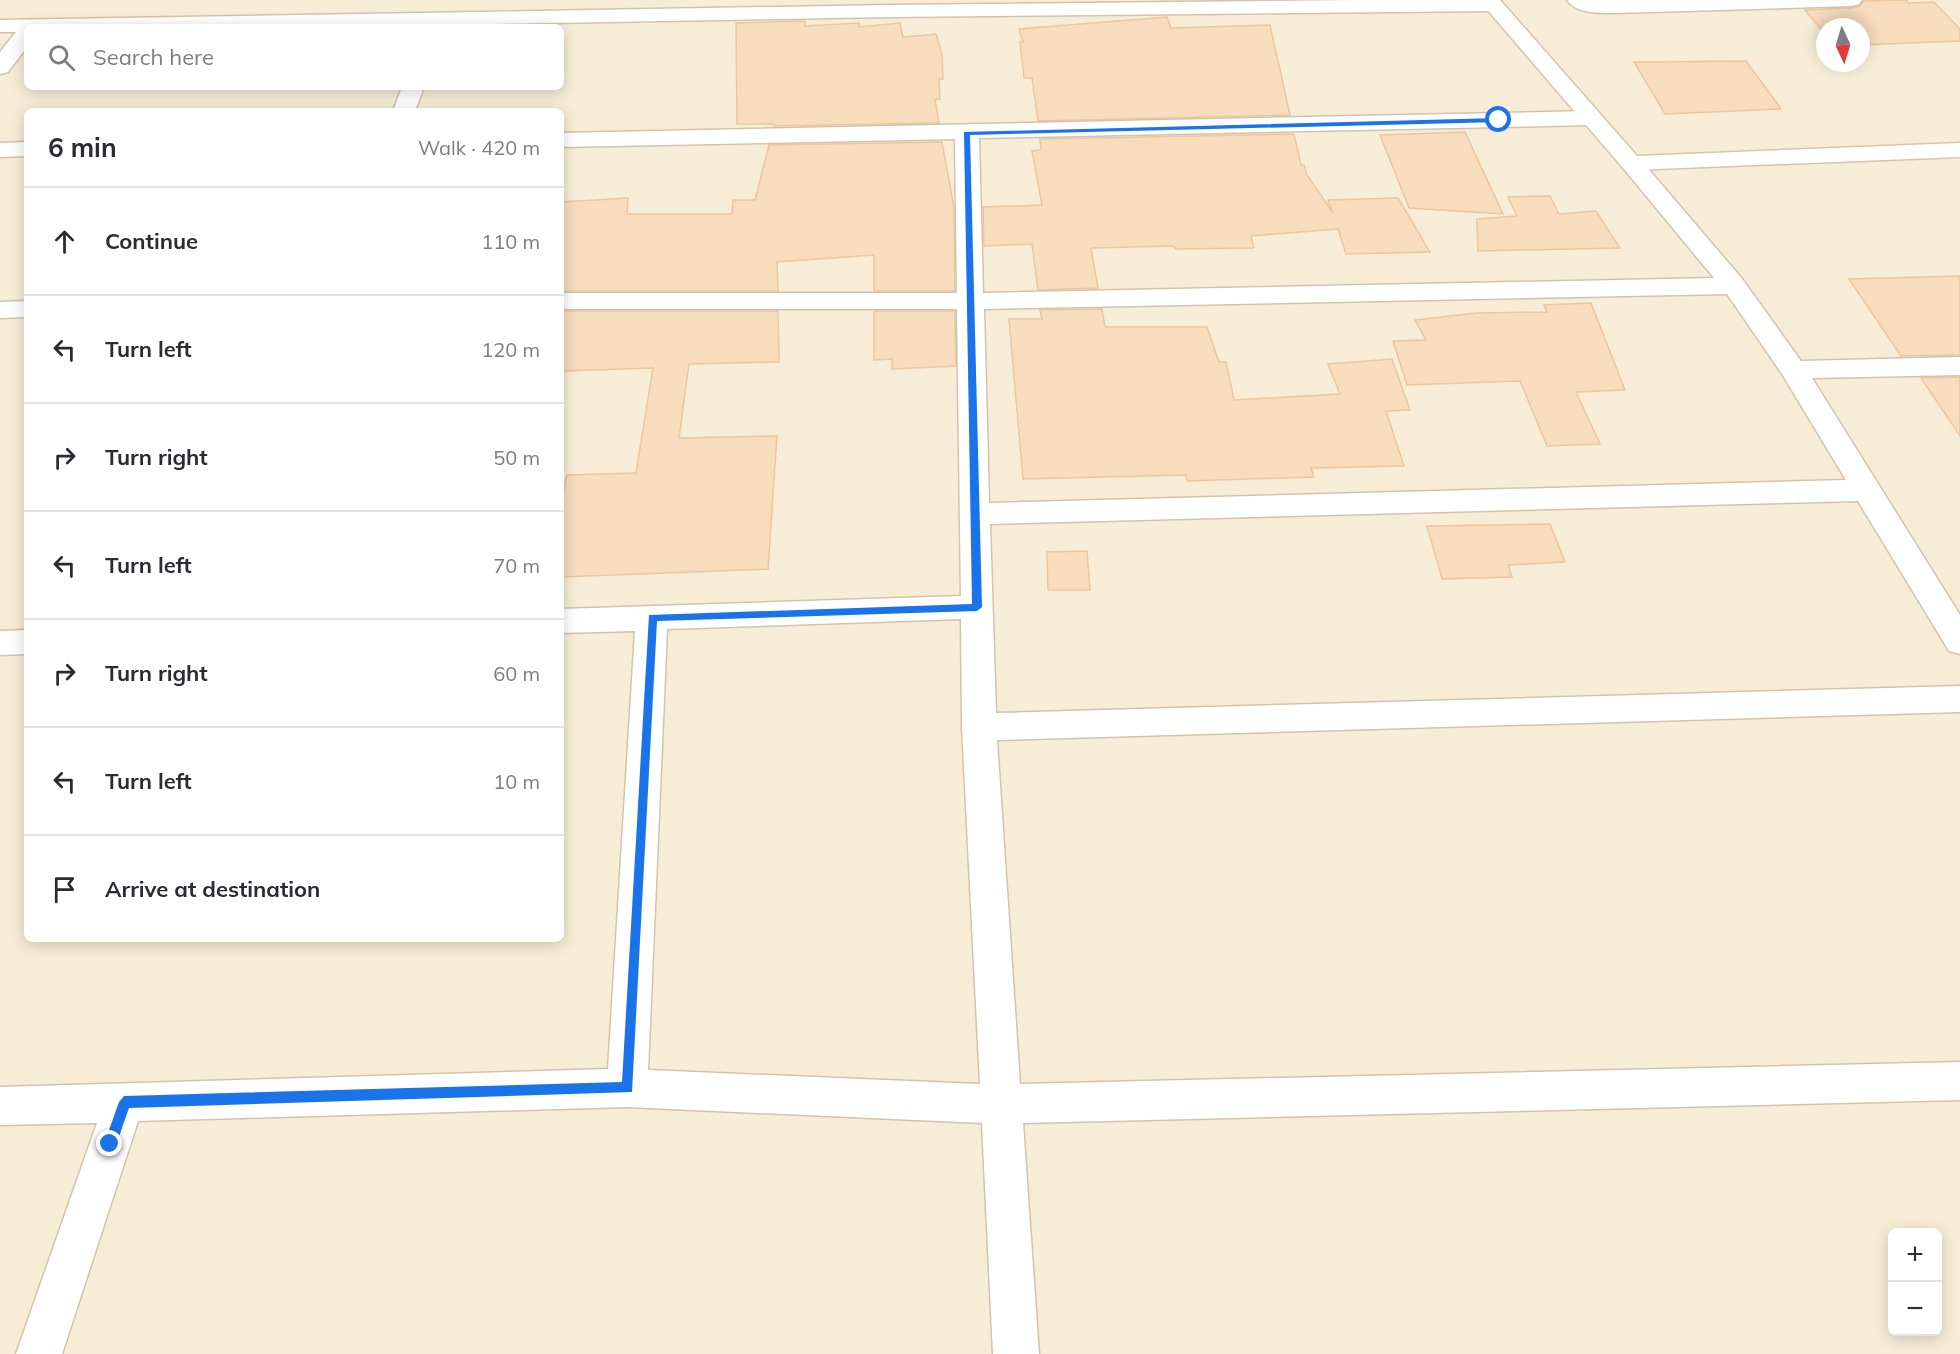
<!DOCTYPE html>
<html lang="en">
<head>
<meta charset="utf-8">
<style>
  body { margin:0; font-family:Mulish,sans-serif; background:#f2f2f3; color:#2b2b33 }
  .controls { position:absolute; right:18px; bottom:18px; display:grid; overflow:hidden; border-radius:9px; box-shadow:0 3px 15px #0003 }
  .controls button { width:54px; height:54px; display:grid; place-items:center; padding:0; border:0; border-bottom:2px solid #e1e1e2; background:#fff; color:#2b2b33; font:30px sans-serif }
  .compass { position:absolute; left:1816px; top:18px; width:54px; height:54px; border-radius:50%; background:#fff; box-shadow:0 3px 15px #0003; rotate:176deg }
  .stop { position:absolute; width:18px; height:18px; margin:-14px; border:4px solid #1a73e8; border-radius:50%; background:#fff }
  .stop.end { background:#1a73e8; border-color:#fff; box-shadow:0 2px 6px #0008 }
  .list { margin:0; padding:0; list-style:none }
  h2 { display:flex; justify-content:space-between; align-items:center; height:78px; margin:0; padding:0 24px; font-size:26px }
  h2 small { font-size:20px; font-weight:400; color:#7c7c81 }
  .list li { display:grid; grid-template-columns:39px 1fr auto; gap:18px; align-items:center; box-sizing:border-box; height:108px; padding:0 24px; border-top:2px solid #e1e1e2 }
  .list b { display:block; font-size:22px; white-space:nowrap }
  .list em { font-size:20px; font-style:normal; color:#7c7c81 }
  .icon { flex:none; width:33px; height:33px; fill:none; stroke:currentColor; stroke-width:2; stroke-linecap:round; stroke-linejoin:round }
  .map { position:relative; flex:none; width:1960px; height:1354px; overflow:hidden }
  .search { position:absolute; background:#fff; box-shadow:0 3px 15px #0003; left:24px; top:24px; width:540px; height:66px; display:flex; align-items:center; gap:15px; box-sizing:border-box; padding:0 21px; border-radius:9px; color:#7c7c81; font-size:22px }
  .panel { position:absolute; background:#fff; box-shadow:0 3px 15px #0003; left:24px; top:108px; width:540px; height:834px; border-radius:9px }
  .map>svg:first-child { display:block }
</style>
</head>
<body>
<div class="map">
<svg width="1960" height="1354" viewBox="0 0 1960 1354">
  <rect width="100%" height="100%" fill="#fffaea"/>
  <path fill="#f7edd7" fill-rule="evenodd" d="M0,0H1960V1354H0ZM27,27H561V87H27ZM1825,27H1861V63H1825ZM27,111H561V939H27ZM1892,1232H1938V1332H1892Z"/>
  <g fill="#f7ddbe" stroke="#ecc69c" stroke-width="1.5">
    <path d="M1906,0L1909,3L1934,2L1960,29V41L1861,45V27H1825V34L1805,10L1852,8L1860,6L1864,1Z"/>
    <path d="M1167,17L1171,28L1270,25L1290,115L1038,121L1032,78H1024L1020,42H1023L1019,29Z"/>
    <path d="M805,21V26L859,23V27L900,23L903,37L936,34L942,54L943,79H939L940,99H935L939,123L774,126V124H737L736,23Z"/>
    <path d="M1746,61L1781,109L1665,114L1634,62Z"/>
    <path d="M1465,132L1503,214L1409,208L1380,135Z"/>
    <path d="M1294,134L1301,165H1304L1307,175L1333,213L1328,200L1398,198L1430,252L1346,254L1338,229L1251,236L1254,248L1175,249L1174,246L1091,248L1098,288L1038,290L1032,244L984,246L983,207L1042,205L1032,151L1041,150L1040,139Z"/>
    <path d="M942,142L954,208L955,291H874V255L777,262L778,291H561V202L628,198L627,214H732L733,200H755L769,145Z"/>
    <path d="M1550,196L1559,214L1596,211L1620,248L1478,251L1477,219L1517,216L1508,197Z"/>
    <path d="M1960,276V355L1901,356L1849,279Z"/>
    <path d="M1591,303L1625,390L1576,392L1600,444L1547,446L1520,381L1407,385L1393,341L1426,340L1415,320L1476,313L1547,312L1544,305Z"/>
    <path d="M1102,309L1105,327H1207L1219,362H1226L1234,400L1340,394L1328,364L1392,359L1410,410L1386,411L1404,466L1311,468L1314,477L1187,481L1186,475L1023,479L1009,319H1042L1040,310Z"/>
    <path d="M561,311H778L779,362L689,364L679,438L777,436L768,569L561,577V504L567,475L636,473L653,368L561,371Z"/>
    <path d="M874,311H955L956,366L892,369V359L874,360Z"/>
    <path d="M1960,377V436L1921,378Z"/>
    <path d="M1550,524L1565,562L1508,565L1512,577L1442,579L1427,526Z"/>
    <path d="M1087,551L1090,590H1048L1047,552Z"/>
  </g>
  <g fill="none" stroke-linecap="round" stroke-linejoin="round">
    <defs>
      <g id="street">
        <path d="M1359,0H1498L1504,5L1500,9L1493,11L889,17L320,27H27V47L8,72L0,74V52L16,32H0V20L889,5Z"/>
        <path d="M1567,0H1862L1859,4L1852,6L1616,13C1601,13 1576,14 1567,0Z"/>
        <path d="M402,87H424L415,111H393Z"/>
        <path d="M1591,111L1599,113L1603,118L1599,123L1591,125L979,138L983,293L1714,278L1619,163L1623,158L1631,156L1639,158L1743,280L1801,361L1960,357V375L1812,378L1960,615V654L1949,651L1858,501L990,524L996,713L1960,686V712L997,740L1020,1084L1960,1062V1100L1023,1123L1039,1354H993L982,1123L627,1107L138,1121L62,1354H16L97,1123L0,1125V1087L608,1069L635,631L561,633V609L961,596L957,309H561V293H957L955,139L561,147V133ZM1727,294L1782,374L1846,480L989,503L984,309ZM961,619L962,727L980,1084L648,1070L667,629Z"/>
        <path d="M27,142V156L0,157V143Z"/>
        <path d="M27,301V317L0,318V302Z"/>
        <path d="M27,630V654L0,655V631Z"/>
      </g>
      <path id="secondary" d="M1479,0H1500L1637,156L1960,143V157L1631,170L1623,168Z"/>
    </defs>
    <use href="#street" stroke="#d3c3ad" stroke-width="3"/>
    <use href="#secondary" stroke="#d7c5aa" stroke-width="3"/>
    <use href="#street" fill="#fff" fill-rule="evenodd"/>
    <use href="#secondary" fill="#fff" fill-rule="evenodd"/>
  </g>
  <path fill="#1a73e8" d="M1499,118L1501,122L970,135L982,607L977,611L657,621L632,1092L129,1108L115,1148H106L104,1144L119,1102L124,1096L622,1082L649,615L972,604L964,132Z"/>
</svg>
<div class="controls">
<button>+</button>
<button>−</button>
</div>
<svg class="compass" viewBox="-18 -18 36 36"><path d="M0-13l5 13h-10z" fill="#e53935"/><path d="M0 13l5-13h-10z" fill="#7c7c81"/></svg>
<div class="stop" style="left:1499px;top:120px"></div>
<div class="stop end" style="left:110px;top:1144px"></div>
<div class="search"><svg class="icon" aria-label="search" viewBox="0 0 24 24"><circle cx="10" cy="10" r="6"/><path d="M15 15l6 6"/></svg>Search here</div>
<section class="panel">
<h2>6 min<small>Walk · 420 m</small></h2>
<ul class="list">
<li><svg class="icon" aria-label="ahead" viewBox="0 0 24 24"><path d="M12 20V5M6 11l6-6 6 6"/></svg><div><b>Continue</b></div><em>110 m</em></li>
<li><svg class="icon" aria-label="left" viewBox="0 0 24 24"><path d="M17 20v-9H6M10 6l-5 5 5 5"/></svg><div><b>Turn left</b></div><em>120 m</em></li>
<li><svg class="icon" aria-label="right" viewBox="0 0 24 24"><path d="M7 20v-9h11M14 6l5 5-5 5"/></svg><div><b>Turn right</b></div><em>50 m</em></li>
<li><svg class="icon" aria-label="left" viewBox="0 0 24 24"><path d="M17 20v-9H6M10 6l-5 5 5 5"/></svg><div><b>Turn left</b></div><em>70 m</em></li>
<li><svg class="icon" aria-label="right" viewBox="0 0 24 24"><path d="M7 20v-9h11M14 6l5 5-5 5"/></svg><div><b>Turn right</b></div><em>60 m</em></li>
<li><svg class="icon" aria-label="left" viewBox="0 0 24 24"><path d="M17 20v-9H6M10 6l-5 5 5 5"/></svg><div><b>Turn left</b></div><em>10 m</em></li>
<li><svg class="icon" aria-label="arrive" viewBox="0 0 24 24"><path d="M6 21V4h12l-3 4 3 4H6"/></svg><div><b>Arrive at destination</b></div></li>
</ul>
</section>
</div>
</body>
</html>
